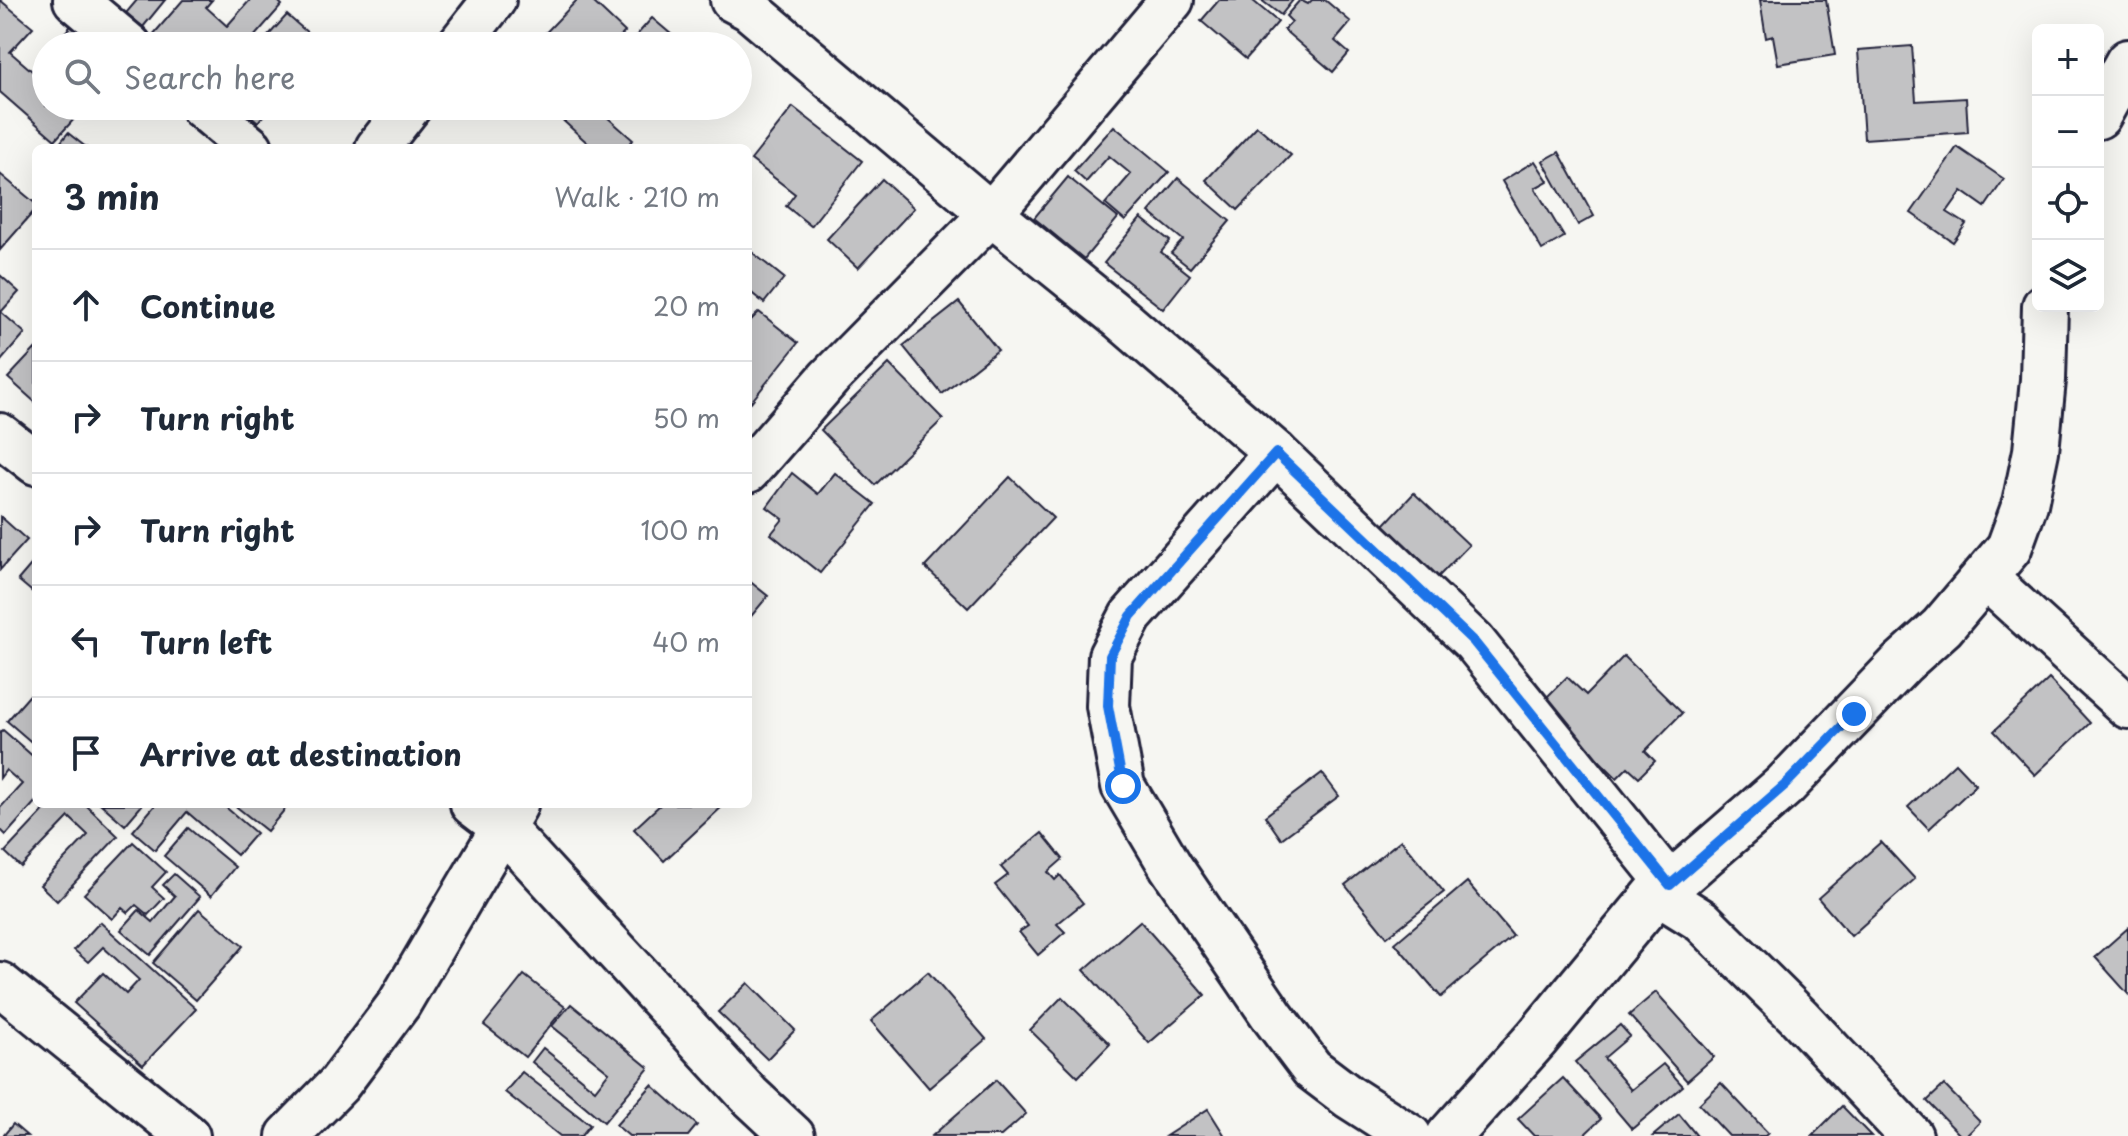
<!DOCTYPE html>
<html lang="en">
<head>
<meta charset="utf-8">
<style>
  body { margin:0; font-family:"Playpen Sans",sans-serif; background:#f6f6f7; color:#1f2937 }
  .controls { position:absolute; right:24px; top:24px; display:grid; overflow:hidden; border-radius:12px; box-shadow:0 8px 32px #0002 }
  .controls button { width:72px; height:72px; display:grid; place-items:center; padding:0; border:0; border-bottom:2px solid #e0e1e3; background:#fff; color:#1f2937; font:40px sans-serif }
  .stop { position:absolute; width:24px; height:24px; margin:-18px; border:6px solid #1a73e8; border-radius:50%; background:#fff }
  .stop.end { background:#1a73e8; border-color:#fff; box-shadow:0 2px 8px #0008 }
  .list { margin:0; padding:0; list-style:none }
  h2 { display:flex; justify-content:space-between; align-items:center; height:104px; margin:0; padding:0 32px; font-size:34px }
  h2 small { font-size:26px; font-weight:400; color:#747a83 }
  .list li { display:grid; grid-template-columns:52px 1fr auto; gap:24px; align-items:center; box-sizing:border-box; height:112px; padding:0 32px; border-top:2px solid #e0e1e3 }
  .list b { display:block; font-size:30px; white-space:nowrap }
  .list em { font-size:26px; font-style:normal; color:#747a83 }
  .icon { flex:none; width:44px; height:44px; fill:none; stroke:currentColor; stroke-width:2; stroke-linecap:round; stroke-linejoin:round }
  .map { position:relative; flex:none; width:2128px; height:1136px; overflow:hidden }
  .search { position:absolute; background:#fff; box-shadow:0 8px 32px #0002; left:32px; top:32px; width:720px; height:88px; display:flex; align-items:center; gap:20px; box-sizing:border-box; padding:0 28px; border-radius:44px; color:#747a83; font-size:30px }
  .panel { position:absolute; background:#fff; box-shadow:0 8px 32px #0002; left:32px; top:144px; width:720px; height:664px; border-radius:12px }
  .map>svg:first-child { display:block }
</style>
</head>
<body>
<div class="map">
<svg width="2128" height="1136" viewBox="0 0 2128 1136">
  <rect width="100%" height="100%" fill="#f6f6f2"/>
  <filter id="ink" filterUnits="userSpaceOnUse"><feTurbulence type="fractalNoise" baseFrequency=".0125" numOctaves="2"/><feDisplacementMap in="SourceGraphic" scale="16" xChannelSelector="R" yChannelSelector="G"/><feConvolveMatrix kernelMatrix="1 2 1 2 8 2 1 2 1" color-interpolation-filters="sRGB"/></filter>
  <g filter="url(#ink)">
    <g fill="#c2c2c4" stroke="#22223b" stroke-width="2">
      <path d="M0,0L33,27L10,52L46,83V106H86L55,140L0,92Z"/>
      <path d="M137,0H165L143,27L126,13Z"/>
      <path d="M183,0H212L206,7L227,26L250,0H277L282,5L246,46H163L152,36Z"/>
      <path d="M577,0H591L625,32L611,46H533Z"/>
      <path d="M1219,0H1252L1278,22L1246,59L1201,21Z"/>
      <path d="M1261,0H1293L1281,15Z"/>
      <path d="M1300,0L1308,4L1312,0H1325L1351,22L1335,41L1349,53L1333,72L1284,30L1292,22L1286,16Z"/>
      <path d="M1760,0H1826L1835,55L1778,64L1773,36L1766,38Z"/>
      <path d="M287,15L323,46H259Z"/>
      <path d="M652,18L685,46H627Z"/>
      <path d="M75,21L104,46H61L57,42Z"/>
      <path d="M1912,46L1916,101L1966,98L1968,132L1864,139L1858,50Z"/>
      <path d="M240,106H271L258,122Z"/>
      <path d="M567,106H617L607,117L633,140L626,148H593L558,116Z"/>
      <path d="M793,107L862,161L811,226L786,206L795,194L751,160Z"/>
      <path d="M1114,126L1169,172L1125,221L1105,204L1131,174L1109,156L1086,182L1074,171Z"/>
      <path d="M1257,126L1291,155L1238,210L1206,180Z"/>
      <path d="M68,133L87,148H56Z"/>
      <path d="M1957,147L2004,179L1985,207L1962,191L1947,212L1966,224L1953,242L1911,213Z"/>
      <path d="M1559,152L1594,216L1578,225L1543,161Z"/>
      <path d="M1535,161L1548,181L1535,188L1564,237L1542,250L1502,181Z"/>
      <path d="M0,174L36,204V209L0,250Z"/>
      <path d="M1068,177L1118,218L1084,259L1034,218Z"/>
      <path d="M1178,178L1230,221L1190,268L1171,253L1183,240L1149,212Z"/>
      <path d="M882,179L914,208L858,268L827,239Z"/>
      <path d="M1141,218L1170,241L1161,252L1190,275L1163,309L1104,263Z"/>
      <path d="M748,249L784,278L764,303L748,290Z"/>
      <path d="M0,275L19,292L1,312L25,333L0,362Z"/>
      <path d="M959,302L998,350L942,394L903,346Z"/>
      <path d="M759,312L798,343L751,402L748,400V323Z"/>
      <path d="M36,348V403L8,378Z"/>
      <path d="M889,364L943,419L875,485L821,430Z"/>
      <path d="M792,473L818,494L835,473L875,504L820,573L771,534L783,519L767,507Z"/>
      <path d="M1010,477L1053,518L968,608L925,567Z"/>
      <path d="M1414,493L1469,545L1438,577L1384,525Z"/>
      <path d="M0,516L27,540L0,570Z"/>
      <path d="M36,559V595L18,580Z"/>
      <path d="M748,580L768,596L748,620Z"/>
      <path d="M1624,656L1682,713L1645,751L1655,761L1639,777L1628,767L1617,778L1541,703L1567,677L1586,695Z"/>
      <path d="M2049,679L2090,723L2035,775L1994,731Z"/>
      <path d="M36,688V746L7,721Z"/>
      <path d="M3,730L36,759V801L6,835L0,829V808L22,784L6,770L0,778V733Z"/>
      <path d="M1955,763L1976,785L1929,829L1908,807Z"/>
      <path d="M1322,773L1339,796L1281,839L1265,816Z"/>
      <path d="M50,804H85L118,836L57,901L40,885L88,835L69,817L21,867L5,852Z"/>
      <path d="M101,804H143L125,825Z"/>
      <path d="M156,804H222L256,833L237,855L187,812L155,850L133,831Z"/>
      <path d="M233,804H281L286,808L267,831Z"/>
      <path d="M661,804H725L664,861L634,829Z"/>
      <path d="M188,828L235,867L211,896L164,856Z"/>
      <path d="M1042,833L1063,859L1048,872L1055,880L1060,875L1083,903L1057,924L1065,932L1038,955L1019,932L1028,926L995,885L1008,875L1001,867Z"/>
      <path d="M1401,840L1444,892L1387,937L1345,885Z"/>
      <path d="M133,842L166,872L152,887L164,898L148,915L136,905L128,913L122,908L112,919L84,894Z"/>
      <path d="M1881,842L1915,879L1851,936L1818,898Z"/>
      <path d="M174,874L200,897L150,955L121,930L139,910L153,922L175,896L163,885Z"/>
      <path d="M1467,882L1513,936L1441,997L1395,943Z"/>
      <path d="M199,909L243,946L196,1000L153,963Z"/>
      <path d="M1140,921L1205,995L1149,1043L1084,970Z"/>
      <path d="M100,922L196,1009L143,1065L74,1003L103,973L126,994L139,980L103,947L88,962L74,950Z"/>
      <path d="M2128,928V994L2095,957Z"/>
      <path d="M928,972L986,1039L929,1088L871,1021Z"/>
      <path d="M524,975L565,1007L525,1057L484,1025Z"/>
      <path d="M748,983L795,1030L767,1059L718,1012Z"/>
      <path d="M1656,992L1714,1057L1687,1081L1629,1015Z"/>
      <path d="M1062,997L1110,1044L1078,1077L1030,1030Z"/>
      <path d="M571,1004L649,1068L604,1122L532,1062L543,1048L595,1090L609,1072L552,1026Z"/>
      <path d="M1620,1025L1630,1036L1604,1058L1631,1090L1663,1064L1683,1086L1632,1129L1575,1062Z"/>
      <path d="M522,1072L590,1125L581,1136H560L505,1092Z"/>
      <path d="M1563,1078L1601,1119L1583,1136H1534L1518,1119Z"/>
      <path d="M996,1080L1026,1114L1001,1136H932Z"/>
      <path d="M1721,1083L1768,1133L1765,1136H1729L1699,1104Z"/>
      <path d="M652,1085L697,1125L688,1136H629L616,1125Z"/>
      <path d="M1944,1085L1980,1122L1966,1136H1961L1927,1101Z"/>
      <path d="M1842,1106L1871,1136H1812Z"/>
      <path d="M1208,1109L1225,1136H1166Z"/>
      <path d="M1679,1114L1697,1136H1653Z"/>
      <path d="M13,1124L27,1136H3Z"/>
    </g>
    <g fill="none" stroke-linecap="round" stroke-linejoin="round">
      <defs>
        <g id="minor">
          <path d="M75,0L130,46"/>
          <path d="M732,0L749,9L991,214L1121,319L1276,453L1474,642L1670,885"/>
          <path d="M458,46L494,0"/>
          <path d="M201,106L251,148"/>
          <path d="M377,148L410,106"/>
          <path d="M0,435L36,463"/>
          <path d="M1276,453L1131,616L1110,656L1108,706L1123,786L1171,867L1273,1017L1312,1069L1349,1097L1410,1136"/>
          <path d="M748,471L829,378L991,214L1172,0"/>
          <path d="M1986,578L2128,707"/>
          <path d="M472,804L502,827L749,1095L793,1136"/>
          <path d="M1657,893L1702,921L1799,1017L1911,1136"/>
          <path d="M0,984L188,1136"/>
          <path d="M288,1136L339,1084L399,1004L516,805"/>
        </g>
        <g id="tertiary">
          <path d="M2098,116L2128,62"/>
          <path d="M1449,1136L1537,1038L1657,893L1670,885L1785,785L1902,663L1942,627L2009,548L2025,504L2036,451L2043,380L2045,306"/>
        </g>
      </defs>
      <use href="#minor" stroke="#22223b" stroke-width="48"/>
      <use href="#tertiary" stroke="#22223b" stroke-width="50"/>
      <use href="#minor" stroke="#f6f6f2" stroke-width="42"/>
      <use href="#tertiary" stroke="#f6f6f2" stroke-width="44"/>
    </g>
  </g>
  <g fill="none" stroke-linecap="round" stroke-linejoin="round" filter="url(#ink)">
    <path stroke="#1a73e8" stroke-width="10" d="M1123,786L1108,706L1110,656L1131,616L1276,453L1474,642L1670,885L1785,785L1854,714"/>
  </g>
</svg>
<div class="controls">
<button>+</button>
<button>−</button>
<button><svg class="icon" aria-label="locate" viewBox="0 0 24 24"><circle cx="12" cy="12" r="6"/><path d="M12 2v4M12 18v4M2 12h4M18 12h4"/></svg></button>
<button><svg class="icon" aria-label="layers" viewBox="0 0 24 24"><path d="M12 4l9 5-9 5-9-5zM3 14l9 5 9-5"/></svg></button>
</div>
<div class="stop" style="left:1123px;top:786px"></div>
<div class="stop end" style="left:1854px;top:714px"></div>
<div class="search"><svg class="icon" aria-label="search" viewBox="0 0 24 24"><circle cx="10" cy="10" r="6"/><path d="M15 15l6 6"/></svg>Search here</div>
<section class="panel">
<h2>3 min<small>Walk · 210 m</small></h2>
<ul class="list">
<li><svg class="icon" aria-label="ahead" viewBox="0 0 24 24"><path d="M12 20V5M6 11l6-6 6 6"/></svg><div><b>Continue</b></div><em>20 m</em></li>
<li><svg class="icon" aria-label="right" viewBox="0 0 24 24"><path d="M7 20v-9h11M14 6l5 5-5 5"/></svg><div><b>Turn right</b></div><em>50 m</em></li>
<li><svg class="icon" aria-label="right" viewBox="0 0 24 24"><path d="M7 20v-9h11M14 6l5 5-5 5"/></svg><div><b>Turn right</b></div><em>100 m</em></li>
<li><svg class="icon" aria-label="left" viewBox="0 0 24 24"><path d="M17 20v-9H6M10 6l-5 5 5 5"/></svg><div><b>Turn left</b></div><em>40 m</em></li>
<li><svg class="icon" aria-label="arrive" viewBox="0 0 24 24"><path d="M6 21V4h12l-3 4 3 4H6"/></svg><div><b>Arrive at destination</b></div></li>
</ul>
</section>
</div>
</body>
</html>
